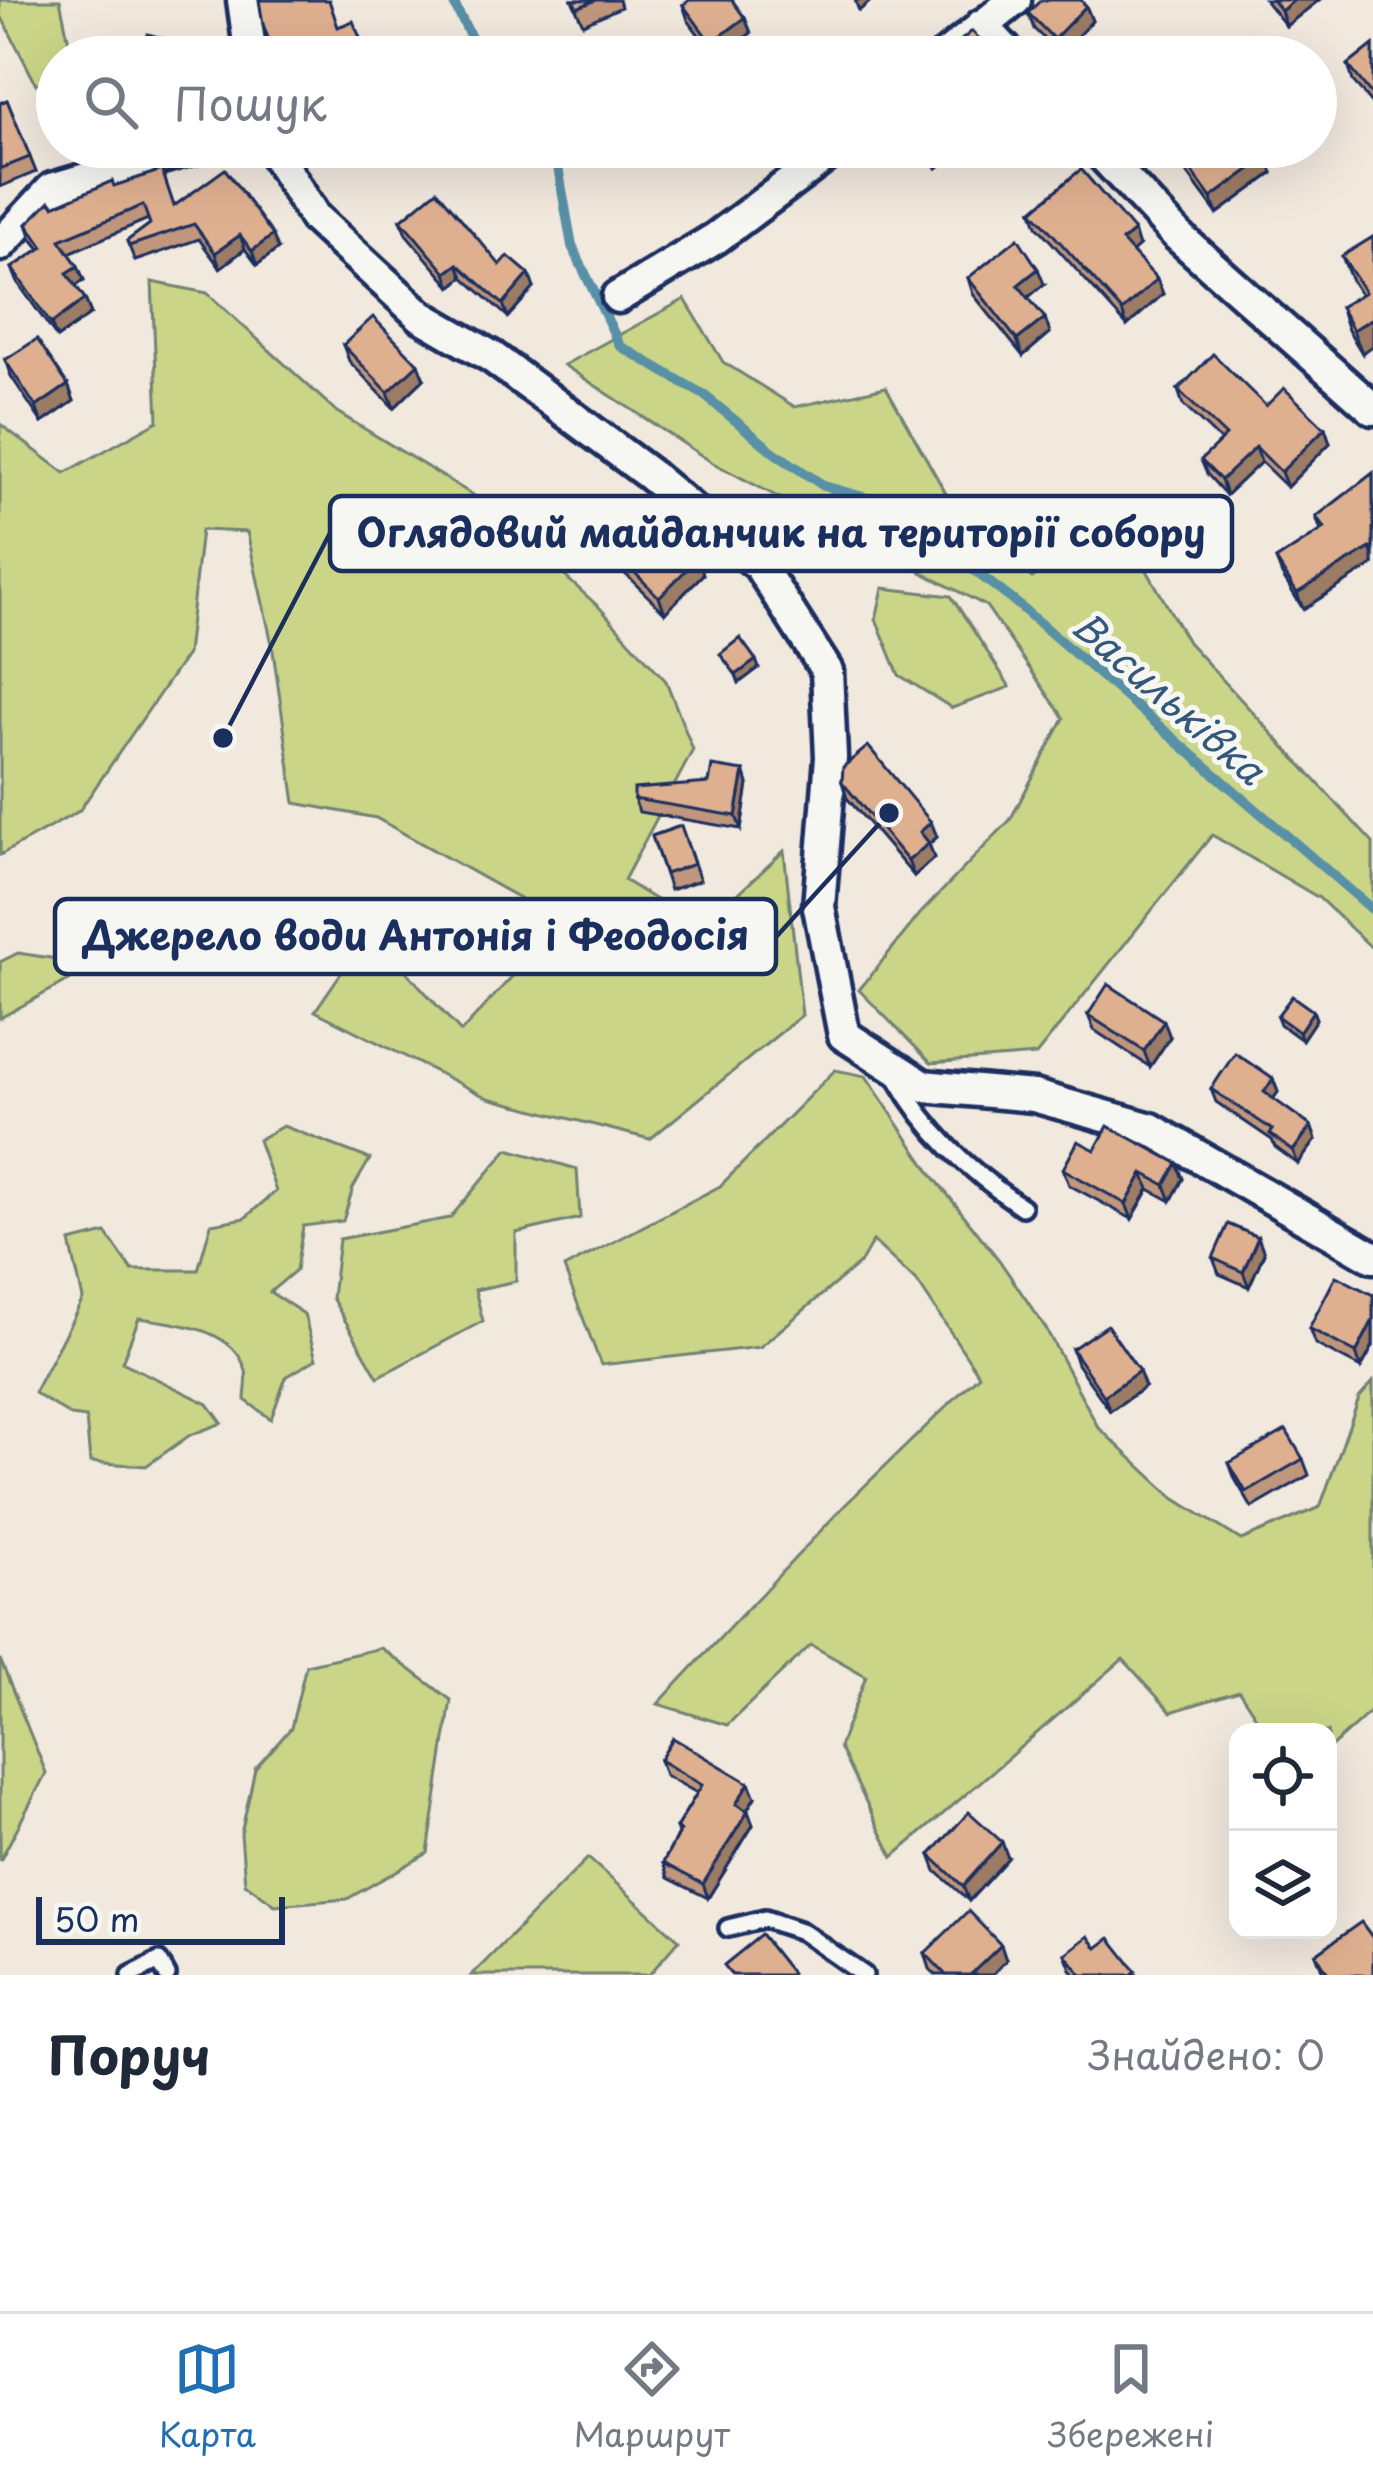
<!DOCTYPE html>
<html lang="uk">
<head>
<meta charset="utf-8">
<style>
  body { margin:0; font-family:"Playpen Sans",sans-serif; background:#f6f6f7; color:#1f2937 }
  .controls { position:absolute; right:36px; bottom:36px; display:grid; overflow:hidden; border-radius:24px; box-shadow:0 12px 48px #0002 }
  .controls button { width:108px; height:108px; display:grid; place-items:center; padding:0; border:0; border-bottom:3px solid #e0e1e3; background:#fff; color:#1f2937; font:60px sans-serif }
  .scale { position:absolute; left:36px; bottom:30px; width:249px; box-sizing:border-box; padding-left:12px; border:6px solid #1b2f5e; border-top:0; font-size:33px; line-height:42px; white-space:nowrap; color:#1b2f5e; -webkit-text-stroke:9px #f6f6f2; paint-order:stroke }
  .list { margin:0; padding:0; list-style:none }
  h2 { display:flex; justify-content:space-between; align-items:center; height:156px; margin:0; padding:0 48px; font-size:51px }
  h2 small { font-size:39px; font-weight:400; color:#747a83 }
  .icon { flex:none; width:66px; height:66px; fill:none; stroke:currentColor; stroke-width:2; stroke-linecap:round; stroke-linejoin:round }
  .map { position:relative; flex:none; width:1373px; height:1975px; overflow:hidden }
  .search { position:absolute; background:#fff; box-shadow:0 12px 48px #0002; left:36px; right:36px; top:36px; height:132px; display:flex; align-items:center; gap:30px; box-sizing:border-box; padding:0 42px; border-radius:66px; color:#747a83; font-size:45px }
  .sheet { height:336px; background:#fff }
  nav { display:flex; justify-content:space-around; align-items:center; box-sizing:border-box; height:168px; border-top:3px solid #e0e1e3; background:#fff; font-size:33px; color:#747a83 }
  nav a { display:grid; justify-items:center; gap:6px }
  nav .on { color:#1f6fb2 }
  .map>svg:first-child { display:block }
</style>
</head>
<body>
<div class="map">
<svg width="1373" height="1975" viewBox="0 0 1373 1975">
  <rect width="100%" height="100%" fill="#f1e8de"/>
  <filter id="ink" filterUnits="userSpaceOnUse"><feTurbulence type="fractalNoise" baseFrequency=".00833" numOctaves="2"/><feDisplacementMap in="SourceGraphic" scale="24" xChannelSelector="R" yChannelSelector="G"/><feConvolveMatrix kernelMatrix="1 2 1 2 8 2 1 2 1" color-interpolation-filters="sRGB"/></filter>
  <g filter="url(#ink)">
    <g fill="#cad588" stroke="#728273" stroke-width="3">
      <path d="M0,0H60L72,57H57V73L36,84L0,14Z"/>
      <path d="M152,282L207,293L337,412L481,500L600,608L666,681L693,750L624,880L701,928L784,851L802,1015L650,1139L488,1098L315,1011L370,931L461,1032L562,922L376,818L295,803L272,644L247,532L201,530L187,654L79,811L0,855V424L65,473L158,421Z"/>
      <path d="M685,299L723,362L795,407L886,387L953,506L1032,578L1118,520L1188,642L1373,843V949L1319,898L1212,835L1036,1055L931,1063L859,990L920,914L1010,820L1064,718L986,606L713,463L564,365Z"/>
      <path d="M883,588L951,596L1010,687L952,708L899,675L876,619Z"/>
      <path d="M18,953L96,965L0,1018V962Z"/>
      <path d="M835,1070L866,1076L933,1176L999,1260L1045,1327L1098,1427L1174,1498L1241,1540L1320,1507L1359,1398L1373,1382V1709L1328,1750V1732H1266L1239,1691L1171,1712L1123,1659L893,1857L839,1747L866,1676L811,1645L727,1725L658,1704L843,1507L979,1375L918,1283L873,1241L861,1262L760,1347L601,1365L564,1268L720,1186Z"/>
      <path d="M283,1126L370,1159L353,1188L343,1221L303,1226L296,1270L270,1292L304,1314L316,1359L286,1377L271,1419L245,1400C245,1392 248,1378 246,1371C234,1328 175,1323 139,1318L122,1362L208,1404L222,1423L190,1435L146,1466L90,1462L86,1418L71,1416L34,1393L83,1299L70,1242L106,1233L132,1270H198L211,1224L245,1218L276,1191L258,1140Z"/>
      <path d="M508,1149L577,1169L580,1218L516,1233V1281L475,1290L483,1321L378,1377L332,1298L339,1239L450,1218Z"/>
      <path d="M381,1648L451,1700L428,1853L347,1899L275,1905L245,1883L241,1834L255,1769L291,1728L306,1665Z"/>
      <path d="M0,1659L46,1773L0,1861Z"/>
      <path d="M588,1858L679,1940L649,1975H472Z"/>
    </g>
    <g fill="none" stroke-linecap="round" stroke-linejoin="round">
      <g stroke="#5890a7" stroke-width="10">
        <path d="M452,0L481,57"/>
        <path d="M543,147L558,167L572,246L620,346L704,395L775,453L824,486L888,504L1015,602L1373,910"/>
      </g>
      <defs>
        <g id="lane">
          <path d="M896,1077C927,1132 969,1171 1022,1207"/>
          <path d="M728,1928L765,1919L801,1931L864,1975"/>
          <path d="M131,1975L159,1961L167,1975"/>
        </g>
        <g id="street">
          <path d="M243,0L251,57"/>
          <path d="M982,25L1012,57"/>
          <path d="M944,57L1015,0"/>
          <path d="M271,147L315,218L421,316L492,357L649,474L759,565L827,671L831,757L819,907L844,1035L923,1086L1034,1096L1151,1129L1373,1257"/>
          <path d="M1095,147L1178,236L1373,409"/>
          <path d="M0,245L52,189L196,147"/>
          <path d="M618,297L716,238L838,147"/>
        </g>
      </defs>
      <use href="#lane" stroke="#1b2f5e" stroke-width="24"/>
      <use href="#street" stroke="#1b2f5e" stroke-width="39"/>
      <use href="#lane" stroke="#f6f6f2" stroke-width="15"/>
      <use href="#street" stroke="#f6f6f2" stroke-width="30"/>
    </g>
    <g fill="#c0977c" stroke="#1b2f5e" stroke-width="3">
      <path d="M572,0H619L621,7L583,24Z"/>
      <path d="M1265,0H1319L1286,26Z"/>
      <path d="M683,5L745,18L751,33L720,57H715L688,20Z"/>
      <path d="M1086,6L1092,21L1060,54L1034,29L1028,13Z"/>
      <path d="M1373,45V105L1353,81L1348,65Z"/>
      <path d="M7,100L36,172L0,187V103Z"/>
      <path d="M296,147H320L321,150L299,156Z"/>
      <path d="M755,147H788L767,163Z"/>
      <path d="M920,147H963L937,168Z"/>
      <path d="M1168,147H1259L1273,173L1217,214Z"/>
      <path d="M114,186L175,206L278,249L257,265L245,249L220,268L199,239L135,261L127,241L150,224L148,219L69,253L78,266L84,280L76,286L85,299L91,314L57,338L18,283L12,268L40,249L32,239L27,224L54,206Z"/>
      <path d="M1032,211L1139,246L1132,252L1157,279L1163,294L1127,326L1037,226Z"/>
      <path d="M401,220L500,265L534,288L508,317L463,277L451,287L406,234Z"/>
      <path d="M1373,237L1362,353L1348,330L1340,307L1361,295L1351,279L1342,256Z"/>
      <path d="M968,278L1044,284L1028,297L1050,333L1023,356L973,294Z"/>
      <path d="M343,345L424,379L394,408L349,361Z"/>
      <path d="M5,360L68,385L74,401L42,423L11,376Z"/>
      <path d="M1178,390L1266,406L1325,428L1330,443L1287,487L1261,462L1226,495L1207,474L1201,460L1221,441L1183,405Z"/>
      <path d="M1373,473V565L1303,609L1282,575L1276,560L1321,531L1316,517Z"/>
      <path d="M611,549L698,558L703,574L665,613L616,565Z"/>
      <path d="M744,771L748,784L741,829L639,812L634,799L709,783Z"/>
      <path d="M842,782L931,822L937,837L929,844L934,858L914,876L847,798Z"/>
      <path d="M681,826L700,880L670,890L652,836Z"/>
      <path d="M1313,1011L1316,1019L1302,1040L1280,1024L1277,1016Z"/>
      <path d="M1088,1015L1170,1037L1150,1067L1094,1030Z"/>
      <path d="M1273,1079L1278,1092L1273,1099L1311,1126L1316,1140L1298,1164L1275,1147L1272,1140L1216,1102L1211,1089Z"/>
      <path d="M1095,1150L1177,1163L1183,1179L1171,1201L1149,1189L1132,1219L1069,1185L1063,1169Z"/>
      <path d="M1258,1237L1264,1253L1249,1287L1219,1274L1213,1258Z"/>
      <path d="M1373,1295V1346L1361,1368L1315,1344L1309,1328Z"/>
      <path d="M1072,1349L1145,1387L1110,1411L1077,1364Z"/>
      <path d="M1303,1459L1309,1475L1252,1508L1235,1479L1229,1463Z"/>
      <path d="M660,1760L755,1797L747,1810L753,1825L708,1898L668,1878L663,1863L678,1834L676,1828L697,1793L665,1775Z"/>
      <path d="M930,1855L1008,1858L969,1901L936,1871Z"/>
      <path d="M1097,1948L1137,1975H1075L1071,1969L1065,1954Z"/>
      <path d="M925,1953L1006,1960L992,1975H936L930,1969Z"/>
      <path d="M1316,1954L1373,1975H1324Z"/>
    </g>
    <g fill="#9c7b65" stroke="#1b2f5e" stroke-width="3">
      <path d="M855,0H872L859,11Z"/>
      <path d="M1294,0H1319L1286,26L1281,11Z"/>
      <path d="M1086,6L1092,21L1060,54L1054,39Z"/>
      <path d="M745,18L751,33L720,57H716L711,43Z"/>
      <path d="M175,42L180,57H170Z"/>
      <path d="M762,147H788L767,163Z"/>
      <path d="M929,147H963L937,168Z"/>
      <path d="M1267,157L1273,173L1217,214L1211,198Z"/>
      <path d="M1134,231L1139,246L1128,256L1122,241Z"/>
      <path d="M240,235L245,249L220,268L215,253Z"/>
      <path d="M273,235L278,249L257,265L252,251Z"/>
      <path d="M458,264L463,277L451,287L446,273Z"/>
      <path d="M78,266L84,280L73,288L67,273Z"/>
      <path d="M1038,269L1044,284L1024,301L1018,285Z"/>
      <path d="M529,274L534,288L508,317L503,304Z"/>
      <path d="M1157,279L1163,294L1127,326L1122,311Z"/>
      <path d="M85,299L91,314L57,338L51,324Z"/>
      <path d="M1045,318L1050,333L1023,356L1017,340Z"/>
      <path d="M1373,318V346L1362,353L1353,330Z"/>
      <path d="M418,364L424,379L394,408L388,392Z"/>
      <path d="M68,385L74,401L42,423L36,407Z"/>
      <path d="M1325,428L1330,443L1287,487L1281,472Z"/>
      <path d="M1256,447L1261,462L1226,495L1221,480Z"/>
      <path d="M1370,548L1373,557V565L1303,609L1297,593Z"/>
      <path d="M698,558L703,574L665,613L659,597Z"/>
      <path d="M756,660L759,668L739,683L736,675Z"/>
      <path d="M744,771L748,784L741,829L736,816Z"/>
      <path d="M931,822L937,837L929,844L934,858L914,876L908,861L920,832Z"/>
      <path d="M1313,1011L1316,1019L1302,1040L1299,1032Z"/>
      <path d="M1164,1021L1170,1037L1150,1067L1144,1051Z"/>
      <path d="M1273,1079L1278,1092L1269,1105L1264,1092Z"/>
      <path d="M1311,1126L1316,1140L1298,1164L1293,1151Z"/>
      <path d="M1177,1163L1183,1179L1171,1201L1165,1185Z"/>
      <path d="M1143,1173L1149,1189L1132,1219L1126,1204Z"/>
      <path d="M1258,1237L1264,1253L1249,1287L1243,1272Z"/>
      <path d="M1373,1320V1346L1361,1368L1356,1353Z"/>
      <path d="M1139,1371L1145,1387L1110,1411L1104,1396Z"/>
      <path d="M749,1783L755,1797L742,1818L736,1804Z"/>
      <path d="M748,1811L753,1825L708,1898L703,1884Z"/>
      <path d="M1002,1842L1008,1858L969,1901L963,1886Z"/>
      <path d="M1001,1945L1006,1960L992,1975H970Z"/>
    </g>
    <g fill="#dfb090" stroke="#1b2f5e" stroke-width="3">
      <path d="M259,0H329L338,27L353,21L368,57H275L263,24Z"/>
      <path d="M573,0H596L577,8Z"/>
      <path d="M689,0H732L745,18L711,43L683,5Z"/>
      <path d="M1041,0H1081L1086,6L1054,39L1028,13Z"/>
      <path d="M1272,0H1294L1281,11Z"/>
      <path d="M972,31L994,57H941Z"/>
      <path d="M148,34L175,42L170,57H141Z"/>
      <path d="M1373,45V96L1348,65Z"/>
      <path d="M7,100L30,157L0,169V103Z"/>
      <path d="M1174,147H1259L1267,157L1211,198Z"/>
      <path d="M225,169L273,235L252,251L240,235L215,253L194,224L129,246L127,241L150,224L143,205L60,240L78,266L67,273L85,299L51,324L12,268L43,247L27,224L50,201L54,206L112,181L114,186L162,170L174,206Z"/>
      <path d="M1081,169L1134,231L1122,241L1157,279L1122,311L1032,211Z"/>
      <path d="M437,190L500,265L508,256L529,274L503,304L458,264L446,273L401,220Z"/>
      <path d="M1373,237V318L1353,330L1340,307L1365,292L1342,256Z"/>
      <path d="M1018,238L1038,269L1018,285L1045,318L1017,340L968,278Z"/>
      <path d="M373,317L418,364L388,392L343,345Z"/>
      <path d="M37,339L68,385L36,407L5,360Z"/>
      <path d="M1213,354L1266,406L1284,388L1325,428L1281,472L1256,447L1221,480L1201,460L1226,436L1178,390Z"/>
      <path d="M1373,473V552L1370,548L1297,593L1276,560L1325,528L1316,517Z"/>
      <path d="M649,510L698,558L659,597L611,549Z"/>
      <path d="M740,638L756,660L736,675L720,654Z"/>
      <path d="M868,746L931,822L920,832L929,843L908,861L842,782L843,767Z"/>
      <path d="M712,766L744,771L736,816L634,799V789L709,783Z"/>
      <path d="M681,826L694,864L665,874L652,836Z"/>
      <path d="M1108,984L1164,1021L1144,1051L1088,1015Z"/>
      <path d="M1292,996L1313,1011L1299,1032L1277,1016Z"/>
      <path d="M1235,1053L1273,1079L1264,1092L1311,1126L1293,1151L1270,1134L1273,1130L1211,1089Z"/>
      <path d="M1108,1126L1177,1163L1165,1185L1143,1173L1126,1204L1063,1169L1078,1141L1095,1150Z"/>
      <path d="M1228,1224L1258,1237L1243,1272L1213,1258Z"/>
      <path d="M1336,1276L1373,1295V1320L1356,1353L1309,1328Z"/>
      <path d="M1107,1325L1139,1371L1104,1396L1072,1349Z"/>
      <path d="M1286,1430L1303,1459L1246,1492L1229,1463Z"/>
      <path d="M673,1738L749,1783L736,1804L748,1811L703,1884L663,1863L680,1831L676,1828L702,1785L660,1760Z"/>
      <path d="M969,1812L1002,1842L963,1886L930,1855Z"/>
      <path d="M968,1911L1001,1945L970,1975H946L925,1953Z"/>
      <path d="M1361,1922L1373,1938V1975H1329L1316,1954Z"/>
      <path d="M761,1935L791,1973L789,1975H732L724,1965Z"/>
      <path d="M1088,1936L1097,1948L1110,1938L1136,1971L1131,1975H1082L1065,1954Z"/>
    </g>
  </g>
  <g text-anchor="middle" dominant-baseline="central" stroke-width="10" stroke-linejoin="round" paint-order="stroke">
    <g font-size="39" font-style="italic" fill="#34587c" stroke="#f6f6f2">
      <text transform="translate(1170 696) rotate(41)">Васильківка</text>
    </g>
  </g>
  <path fill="none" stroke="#1b2f5e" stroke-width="4.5" d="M223 738L330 533M889 813L776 937"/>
  <g fill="#1b2f5e" stroke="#f6f6f2" stroke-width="4.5">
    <circle cx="223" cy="738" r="12"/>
    <circle cx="889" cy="813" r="12"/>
  </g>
  <g fill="#f6f6f2" stroke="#1b2f5e" stroke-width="4.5">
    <rect x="330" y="496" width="902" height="75" rx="12"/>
    <rect x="55" y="899" width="721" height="75" rx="12"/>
  </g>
  <g font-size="39" text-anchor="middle" font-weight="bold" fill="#1b2f5e">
    <text x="781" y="547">Оглядовий майданчик на території собору</text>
    <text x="416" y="950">Джерело води Антонія і Феодосія</text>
  </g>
</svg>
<div class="controls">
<button><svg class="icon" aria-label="locate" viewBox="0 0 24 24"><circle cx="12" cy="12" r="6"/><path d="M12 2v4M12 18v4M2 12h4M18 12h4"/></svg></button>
<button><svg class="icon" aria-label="layers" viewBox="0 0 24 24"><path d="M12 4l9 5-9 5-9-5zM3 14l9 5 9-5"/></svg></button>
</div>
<div class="scale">50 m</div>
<div class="search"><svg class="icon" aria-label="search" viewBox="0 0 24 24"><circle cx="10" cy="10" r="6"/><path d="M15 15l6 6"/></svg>Пошук</div>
</div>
<section class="sheet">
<h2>Поруч<small>Знайдено: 0</small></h2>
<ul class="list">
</ul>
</section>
<nav>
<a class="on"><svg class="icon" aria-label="map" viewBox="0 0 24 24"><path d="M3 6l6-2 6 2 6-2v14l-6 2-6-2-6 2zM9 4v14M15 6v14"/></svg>Карта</a>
<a><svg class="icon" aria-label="directions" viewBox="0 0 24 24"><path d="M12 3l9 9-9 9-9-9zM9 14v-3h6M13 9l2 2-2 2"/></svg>Маршрут</a>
<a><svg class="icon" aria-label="saved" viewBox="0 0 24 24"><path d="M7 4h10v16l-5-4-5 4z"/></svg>Збережені</a>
</nav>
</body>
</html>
